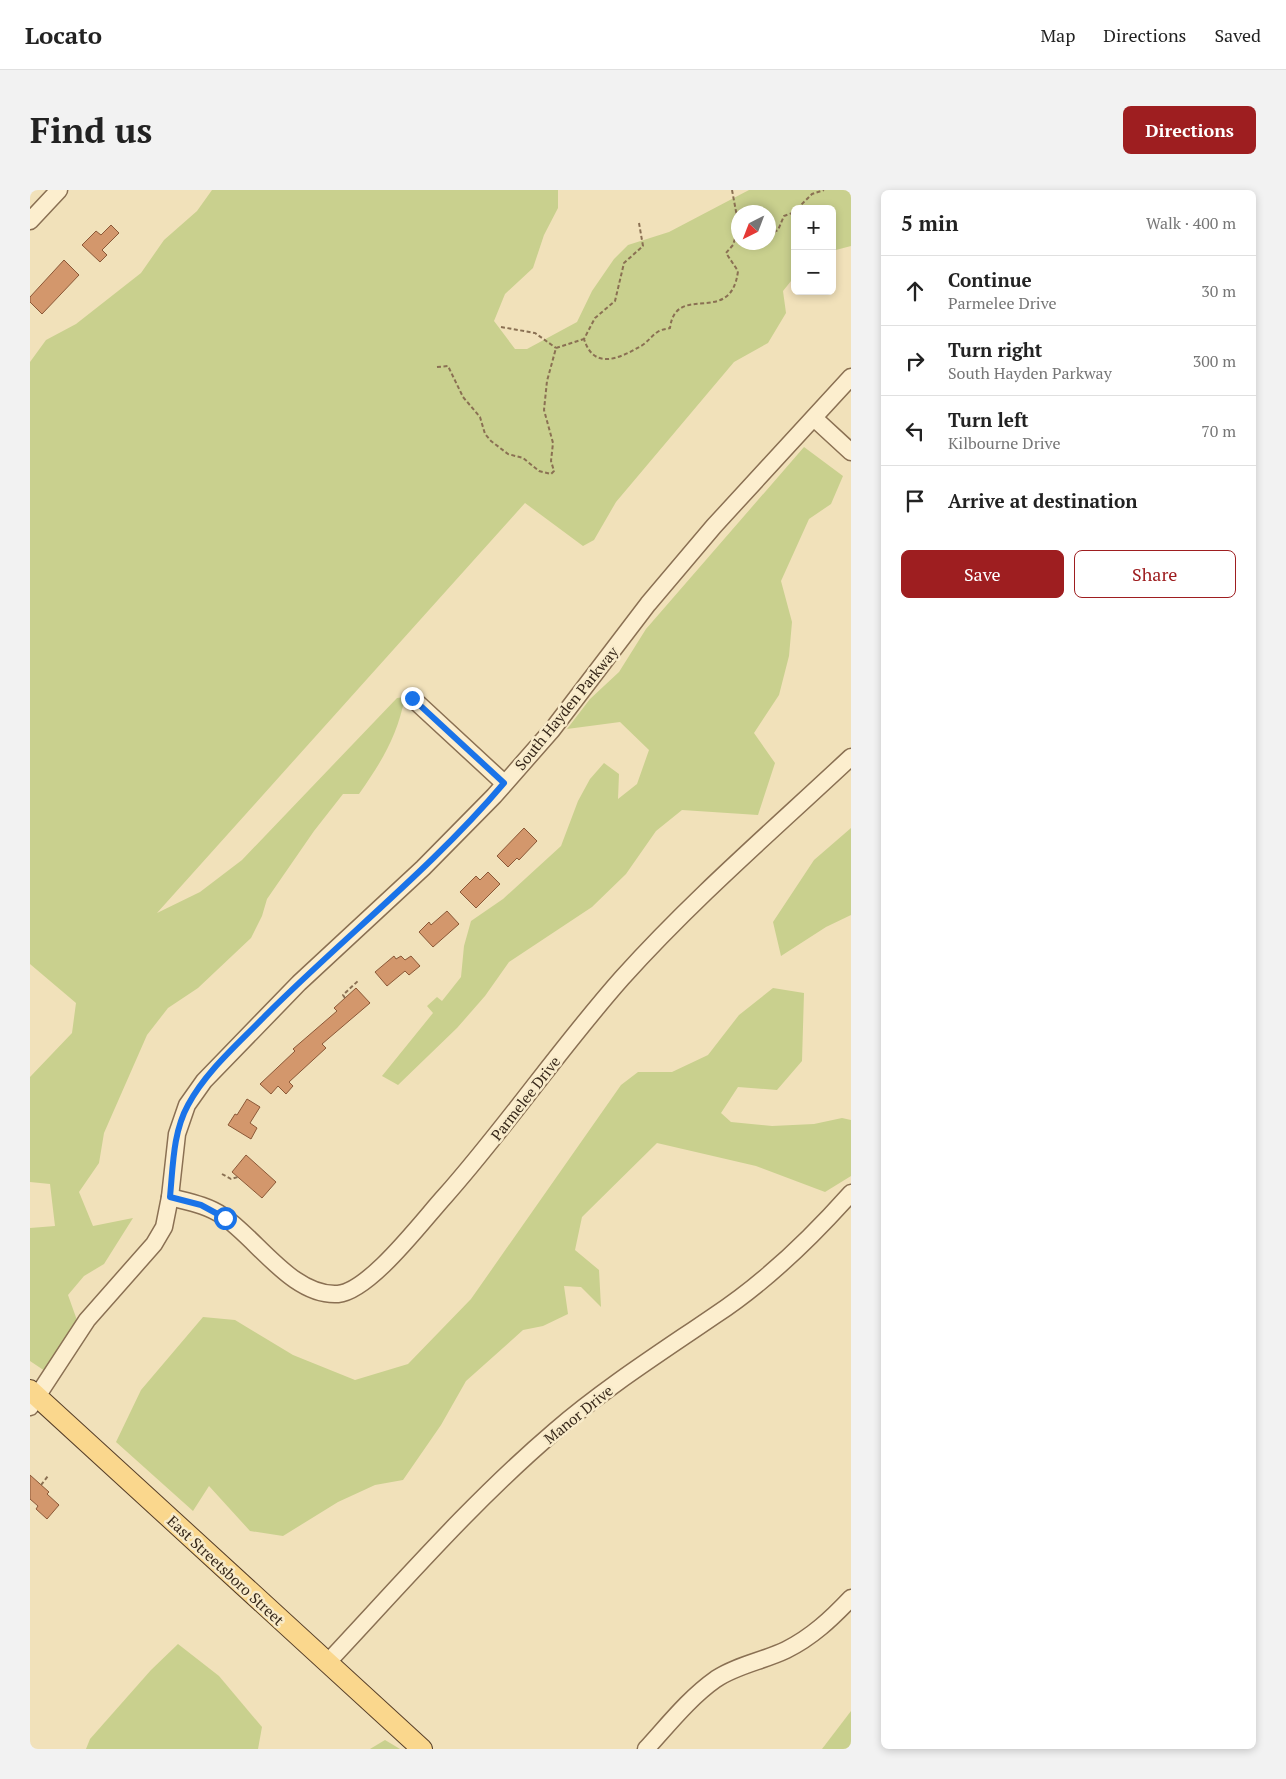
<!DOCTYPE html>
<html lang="en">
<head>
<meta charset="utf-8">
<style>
  body { margin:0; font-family:"PT Serif",serif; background:#f2f2f2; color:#222 }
  .controls { position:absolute; right:15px; top:15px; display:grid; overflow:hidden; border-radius:8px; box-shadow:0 2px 8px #0003 }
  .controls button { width:45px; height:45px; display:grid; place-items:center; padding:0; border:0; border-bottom:1px solid #e0e0e0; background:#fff; color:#222; font:25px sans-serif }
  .compass { position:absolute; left:701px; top:15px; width:45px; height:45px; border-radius:50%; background:#fff; box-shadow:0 2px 8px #0003; rotate:222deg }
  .stop { position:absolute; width:15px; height:15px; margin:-11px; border:4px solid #1a73e8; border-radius:50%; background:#fff }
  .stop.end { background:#1a73e8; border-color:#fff; box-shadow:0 1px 5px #0008 }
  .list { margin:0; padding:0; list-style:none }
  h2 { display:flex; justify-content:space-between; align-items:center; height:65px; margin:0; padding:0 20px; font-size:21px }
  h2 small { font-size:16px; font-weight:400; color:#767676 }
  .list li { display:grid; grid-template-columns:32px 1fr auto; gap:15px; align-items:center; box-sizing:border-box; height:70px; padding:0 20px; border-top:1px solid #e0e0e0 }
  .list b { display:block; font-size:19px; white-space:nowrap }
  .list p { margin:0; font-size:16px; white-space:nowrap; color:#767676 }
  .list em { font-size:16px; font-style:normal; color:#767676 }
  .actions { display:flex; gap:10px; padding:15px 20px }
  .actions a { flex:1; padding:11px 0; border:1px solid #9e1e20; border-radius:8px; text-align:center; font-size:18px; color:#9e1e20 }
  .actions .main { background:#9e1e20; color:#fff }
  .icon { flex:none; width:28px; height:28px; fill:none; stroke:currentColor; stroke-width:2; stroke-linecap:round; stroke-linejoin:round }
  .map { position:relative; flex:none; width:821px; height:1559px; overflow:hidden; border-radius:8px }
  header { display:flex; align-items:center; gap:30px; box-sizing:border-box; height:70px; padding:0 25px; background:#fff; border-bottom:1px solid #e0e0e0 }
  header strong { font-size:24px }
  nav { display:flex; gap:28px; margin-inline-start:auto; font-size:18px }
  .intro { display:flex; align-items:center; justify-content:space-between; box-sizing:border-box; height:120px; padding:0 30px }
  h1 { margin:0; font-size:35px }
  .button { padding:12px 22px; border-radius:8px; background:#9e1e20; color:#fff; font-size:18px; font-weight:700 }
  main { display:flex; gap:30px; padding:0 30px }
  aside { flex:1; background:#fff; border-radius:8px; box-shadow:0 2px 8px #0003 }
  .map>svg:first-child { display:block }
</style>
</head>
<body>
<header>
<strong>Locato</strong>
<nav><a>Map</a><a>Directions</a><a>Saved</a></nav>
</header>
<div class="intro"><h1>Find us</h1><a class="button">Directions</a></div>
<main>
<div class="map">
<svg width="821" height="1559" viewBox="0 0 821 1559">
  <rect width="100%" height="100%" fill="#f1e1ba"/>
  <g fill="#c9d08e" fill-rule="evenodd">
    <path d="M182,0H528V18L514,45L503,78L475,104L464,131L485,159H497L547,132L562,101L584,69L598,55L639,42L719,0H821V56L802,61V19H765V86L753,101L756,123L738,153L704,172L586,312L564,350L553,356L495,313L127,723L170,702L212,670L367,508L375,507C367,547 352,571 329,604H313L284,641L237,709L232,726L221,748L168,798L138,818L117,845L74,943L69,973L49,1002L63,1036L103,1028L74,1074L54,1086L38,1105L48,1133L15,1181L0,1171V1038L25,1036L20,994L0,992V887L42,843L46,813L0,774V172L16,150L46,134L111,83L134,50L167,21ZM708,22H738V52H708Z"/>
    <path d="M774,257L813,286L801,314L779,329L751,391L762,432L759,466L749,505L724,543L745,573L728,625L652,620L626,641L596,684L562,717L479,772L455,806L427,838L368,895L352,886L403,823L397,816L407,807L412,811L431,787L434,756L441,731L473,709L531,656L548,611L560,589L574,573L589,584L588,609L607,594L619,560L590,532L537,539L560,509L589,482L616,439Z"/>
    <path d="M821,638V725L796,737L751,766L743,732L784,670Z"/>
    <path d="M743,798L774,803L772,871L747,900L708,897L691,923L701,932L742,936L784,934L812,928L821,930V986L795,1002L726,976L627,953L552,1027L545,1060L569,1080L571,1117L551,1097L534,1096L538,1124L513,1136L493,1140L436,1191L411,1235L373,1290L345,1295L308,1312L253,1346L220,1341L179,1296L163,1321L86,1252L111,1200L173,1127L205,1130L263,1165L325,1190L378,1174L441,1109L591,895L608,882H642L678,865L709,825Z"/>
    <path d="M148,1454L189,1486L232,1537L228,1559H56L60,1549L121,1480Z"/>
    <path d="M821,1521V1559H792Z"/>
    <path d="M355,1550L370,1559H340Z"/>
  </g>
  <g fill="#d3976c" stroke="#8b5837">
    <path d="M81,35L89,43L72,60L77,65L70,72L52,55L66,41L71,45Z"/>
    <path d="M34,70L49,85L12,124L0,112V107Z"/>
    <path d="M494,638L507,651L489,670L487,668L478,677L467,666Z"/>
    <path d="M458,682L470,694L446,718L430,702L446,686L450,690Z"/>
    <path d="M417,721L429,734L403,757L389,742L399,732L401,735Z"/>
    <path d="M364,766L366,769L371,766L375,770L381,766L390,776L379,785L375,781L357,796L345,782Z"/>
    <path d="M326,798L340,813L292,854L296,858L259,892L263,896L256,904L248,896L241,904L230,894L265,861L263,859L307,821L304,818Z"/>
    <path d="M217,909L230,917L220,933L227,938L221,949L198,935L205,924L207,925Z"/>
    <path d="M216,965L246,992L232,1008L202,982Z"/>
    <path d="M0,1285L19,1302L17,1304L29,1315L17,1329L6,1319L8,1316L0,1309Z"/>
  </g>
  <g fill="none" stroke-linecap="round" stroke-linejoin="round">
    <defs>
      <g id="minor">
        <path d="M0,31L29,0"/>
        <path d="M784,228L821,262"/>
        <path d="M382,508L474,593"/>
        <path d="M140,1007C159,1012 177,1015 193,1026C228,1050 263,1107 308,1104C340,1101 393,1030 415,1006C477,936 530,858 592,788C663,709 743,640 821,567"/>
        <path d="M0,1217L57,1130L124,1054L134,1037L140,1007L147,944L157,915L174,891L269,793L393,678L464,606L522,540L618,414L684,336L821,187"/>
        <path d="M298,1472C372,1393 443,1311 525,1241C575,1198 630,1163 684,1126C736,1092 780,1049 821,1003"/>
        <path d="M616,1559C638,1535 659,1508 686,1489C707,1475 733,1471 756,1460C782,1447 801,1429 821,1408"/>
      </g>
      <path id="major" d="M0,1200L392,1559"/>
    </defs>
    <use href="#minor" stroke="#8a7053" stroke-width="19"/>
    <use href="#major" stroke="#563e28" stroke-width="22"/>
    <g stroke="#8a7053" stroke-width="2" stroke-dasharray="4 2.5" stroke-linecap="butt">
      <path d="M702,0L708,32"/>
      <path d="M767,19L782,4L794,0"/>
      <path d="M609,33L613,56L594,73L585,111L565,128L554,149C564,181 590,168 611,156C618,152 622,145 629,141C633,139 637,139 640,138C646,91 701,138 708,81L696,63L703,55L708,39"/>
      <path d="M738,45L748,40L754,26L765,22"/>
      <path d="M471,137L505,143L526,158"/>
      <path d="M407,177L418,176L433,207L450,227L455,244L461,251L478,264L493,268L509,281L521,284L524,281L521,271L523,253L514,220L517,191L526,158L554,149"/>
      <path d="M315,808L313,805L329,790"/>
      <path d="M192,984L201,989L208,987"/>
      <path d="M11,1295L18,1286"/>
    </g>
    <use href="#minor" stroke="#fceece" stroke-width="16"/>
    <use href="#major" stroke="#fad78d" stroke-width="20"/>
  </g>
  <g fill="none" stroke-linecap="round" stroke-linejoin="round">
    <path stroke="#1a73e8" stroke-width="6" d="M195,1028L171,1015L140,1007C143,976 143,942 158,915C176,881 209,853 235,826C314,747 402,678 474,593L382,508"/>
  </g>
  <g text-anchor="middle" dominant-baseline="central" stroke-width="5" stroke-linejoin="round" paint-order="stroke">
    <g font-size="15" fill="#37281a" stroke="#f8ebca">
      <text transform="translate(536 518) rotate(-51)">South Hayden Parkway</text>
      <text transform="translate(495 908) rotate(-52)">Parmelee Drive</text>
      <text transform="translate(548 1224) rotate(-39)">Manor Drive</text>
      <text transform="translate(196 1380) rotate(43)">East Streetsboro Street</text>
    </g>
  </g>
</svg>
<div class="controls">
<button>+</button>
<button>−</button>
</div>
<svg class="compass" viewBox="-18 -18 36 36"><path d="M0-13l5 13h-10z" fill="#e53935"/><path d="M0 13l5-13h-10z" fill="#767676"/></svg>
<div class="stop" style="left:195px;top:1028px"></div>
<div class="stop end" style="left:382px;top:508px"></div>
</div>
<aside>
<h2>5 min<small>Walk · 400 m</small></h2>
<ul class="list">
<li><svg class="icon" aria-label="ahead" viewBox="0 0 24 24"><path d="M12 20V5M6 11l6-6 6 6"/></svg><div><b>Continue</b><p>Parmelee Drive</p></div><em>30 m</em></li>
<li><svg class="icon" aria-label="right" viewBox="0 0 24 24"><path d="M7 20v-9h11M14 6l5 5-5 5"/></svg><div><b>Turn right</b><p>South Hayden Parkway</p></div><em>300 m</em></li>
<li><svg class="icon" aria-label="left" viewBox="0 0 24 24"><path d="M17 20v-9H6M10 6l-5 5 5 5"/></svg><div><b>Turn left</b><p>Kilbourne Drive</p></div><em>70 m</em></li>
<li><svg class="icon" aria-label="arrive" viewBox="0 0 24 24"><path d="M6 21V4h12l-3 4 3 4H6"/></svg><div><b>Arrive at destination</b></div></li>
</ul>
<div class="actions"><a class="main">Save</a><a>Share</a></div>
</aside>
</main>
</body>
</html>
